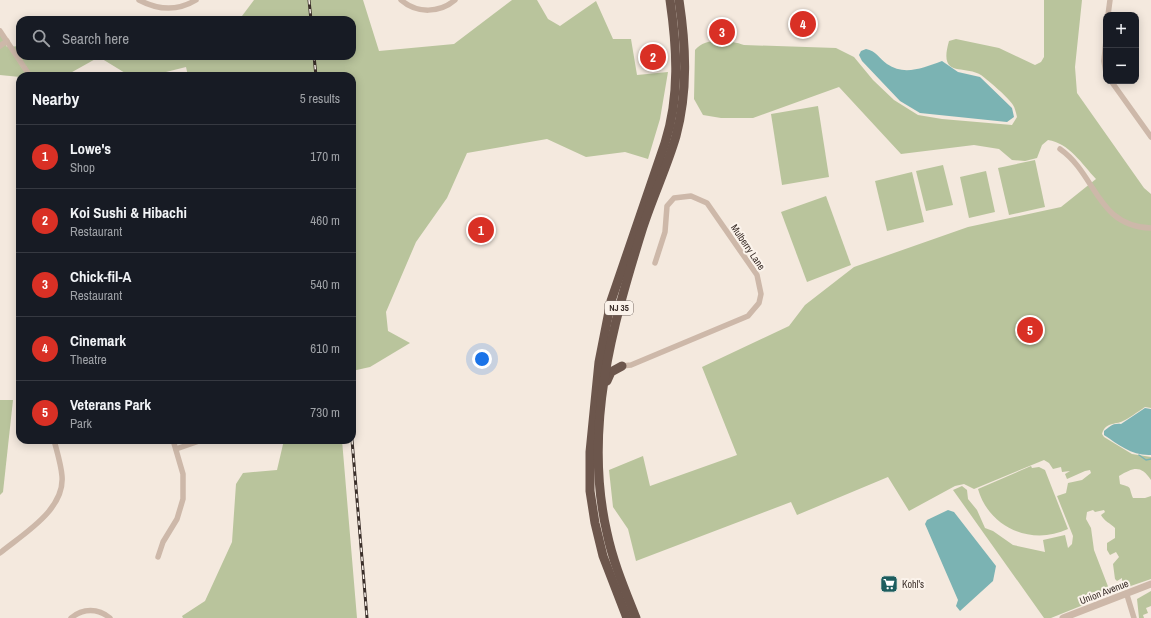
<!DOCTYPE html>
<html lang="en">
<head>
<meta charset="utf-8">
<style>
  body { margin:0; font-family:"Archivo Narrow",sans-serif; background:#242831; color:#f1f3f6 }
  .controls { position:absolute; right:12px; top:12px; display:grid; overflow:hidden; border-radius:8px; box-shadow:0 2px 10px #0003 }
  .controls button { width:36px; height:36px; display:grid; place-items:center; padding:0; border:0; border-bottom:1px solid #363941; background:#171b24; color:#f1f3f6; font:20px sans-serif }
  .you { position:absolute; left:482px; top:359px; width:14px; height:14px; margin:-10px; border:3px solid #fff; border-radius:50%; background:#1a73e8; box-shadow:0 0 0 6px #1a73e833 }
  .badge { display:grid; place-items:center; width:26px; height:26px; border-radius:50%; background:#d93025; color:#fff; font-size:13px; font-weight:700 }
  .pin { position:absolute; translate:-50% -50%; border:2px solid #fff; box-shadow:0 1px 4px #0006 }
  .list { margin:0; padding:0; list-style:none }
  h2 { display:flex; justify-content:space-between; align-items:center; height:52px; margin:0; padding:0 16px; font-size:17px }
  h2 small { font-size:13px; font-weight:400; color:#9ea1a6 }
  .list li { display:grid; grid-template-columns:26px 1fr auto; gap:12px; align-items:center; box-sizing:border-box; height:64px; padding:0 16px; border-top:1px solid #363941 }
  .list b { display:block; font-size:15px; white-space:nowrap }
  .list p { margin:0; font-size:13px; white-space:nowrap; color:#9ea1a6 }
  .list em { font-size:13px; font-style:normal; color:#9ea1a6 }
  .icon { flex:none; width:22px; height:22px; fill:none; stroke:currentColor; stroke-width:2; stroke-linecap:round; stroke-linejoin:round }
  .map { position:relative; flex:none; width:1151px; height:618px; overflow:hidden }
  .search { position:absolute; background:#171b24; box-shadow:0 2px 10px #0003; left:16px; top:16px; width:340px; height:44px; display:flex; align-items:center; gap:10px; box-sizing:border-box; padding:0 14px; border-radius:12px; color:#9ea1a6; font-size:15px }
  .panel { position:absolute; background:#171b24; box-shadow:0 2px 10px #0003; left:16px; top:72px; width:340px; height:372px; border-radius:12px }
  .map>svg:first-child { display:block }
</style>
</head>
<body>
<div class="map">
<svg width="1151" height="618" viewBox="0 0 1151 618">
  <rect width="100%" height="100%" fill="#f4e9de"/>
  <g fill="#b9c49c">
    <path d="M254,0H363L379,51L454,44L512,0H537L548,19L560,26L596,1L613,39H631L637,75L668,72L660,119L648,159L625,152L586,157L547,139L467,153L447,198L416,242L386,312L388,331L410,343L370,367L352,371V76H188L186,67L150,76H130L99,57L65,76L20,77L0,75V33L7,47L20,46V56H162L195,58L198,56H352V20H239Z"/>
    <path d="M1044,0H1082L1075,67L1077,93L1144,188L1151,194V408L1145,407C1137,412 1130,418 1123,421C1115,425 1105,422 1102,434L1104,437L1132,454L1151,457V480C1141,465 1134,467 1119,476L1120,484C1133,488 1128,486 1133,498H1145L1151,496V579L1122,589V578L1117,581L1115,579L1113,564L1119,557L1116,552L1110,555L1107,550V543L1115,538V528C1110,523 1104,521 1101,515L1105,512L1104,510L1095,512L1093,510L1087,512L1086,519L1091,528L1094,550L1109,589L1113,593L1051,618H1044L953,490L962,486L967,490L968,499L977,510L985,528L993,531L1013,545L1045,552L1043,540L1065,535L1068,548L1072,544L1073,536L1057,496L1066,493L1068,483L1082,480L1091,473L1090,470L1085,471L1067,479L1065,474L1070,471L1062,472L1061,467L1053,469L1049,463L1044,460L974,489L964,484L955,486L909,511L888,477L797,515L791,502L636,561L628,529L613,507L609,470L643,456L650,486L737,455L702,367L789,326L805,305L854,267L968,227L1061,207L1096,179C1082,164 1069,143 1048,140L1042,145L1037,158L1025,161L1012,160L999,149L974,145L901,154L839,87L753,118H721L703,115L694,99L695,50C705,37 730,40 744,45L836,48L854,57L873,80L894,100L918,115L942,119L1012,125L1017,117C1016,113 1015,108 1013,105C1009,98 989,81 981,75C964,64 938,79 949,41L956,39L999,48L1035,65L1041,62L1044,57Z"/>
    <path d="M818,106L829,177L782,185L771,114Z"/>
    <path d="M1035,160L1045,207L1009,215L998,168Z"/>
    <path d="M943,165L953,205L926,211L916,171Z"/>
    <path d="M986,171L995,212L969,218L960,177Z"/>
    <path d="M912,172L924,222L887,231L875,181Z"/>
    <path d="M826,196L851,265L807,282L781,212Z"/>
    <path d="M0,400H13L3,492L0,495Z"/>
    <path d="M284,440H342L357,618H183L182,616L205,601L232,542L236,484L243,473L277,470Z"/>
    <path d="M1031,466L1032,468L1039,467L1045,470L1068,529C1032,546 989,528 978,489Z"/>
    <path d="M1151,591V606L1146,608L1148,613L1143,615L1144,618H1139L1137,599Z"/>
  </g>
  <g fill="#7bb3b3">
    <path d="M866,49C876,51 879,58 887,64C904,76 923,68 942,61L958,72L980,77L1012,108L1014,117L1007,122L920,113L900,101L862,61L859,55L861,51Z"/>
    <path d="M1145,408L1151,409V455C1132,456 1119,445 1104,435V431C1110,427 1112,423 1121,424Z"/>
    <path d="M948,510L954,512L996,566L993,581L960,611L956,606L958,600L925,524L927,520Z"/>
  </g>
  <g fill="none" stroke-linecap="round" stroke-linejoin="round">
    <path stroke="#7bb3b3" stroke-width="1.5" d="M1139,455L1146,460L1151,459"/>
    <g stroke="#cdb8a9" stroke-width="5.5">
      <path d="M139,0C158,10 178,11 196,0"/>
      <path d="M401,0C417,14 440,13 455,0"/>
      <path d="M1108,15L1110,0"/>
      <path d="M0,31L30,76"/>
      <path d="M1106,40L1104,61L1106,73"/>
      <path d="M0,46L7,41"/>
      <path d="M1111,81L1151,137"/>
      <path d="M1060,149C1097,175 1096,226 1151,228"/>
      <path d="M622,366L631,365L748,316L759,303L761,294L757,275L707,203L691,196L674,198L667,206L665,232L655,263"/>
      <path d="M176,449L202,440"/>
      <path d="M0,553C23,534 65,510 62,476C61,464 57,452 54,440"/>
      <path d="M158,557L163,542L177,519L183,499V474L173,440"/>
      <path d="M1127,595L1134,618"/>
      <path d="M71,618C83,608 98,608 110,618"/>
    </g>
    <path stroke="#cdb8a9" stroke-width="7" d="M1063,618L1151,584"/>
    <g stroke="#6c564c" stroke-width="9">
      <path d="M607,381L611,372L622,366"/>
      <path d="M627,618L603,556L595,523L590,491V452L599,362L611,301L665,143C680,96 677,48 670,0"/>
      <path d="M636,618C625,590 613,562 607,533C583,429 612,326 643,227C653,196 667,167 676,136C688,91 686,46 679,0"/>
    </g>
    <defs>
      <g id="rail">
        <path d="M309,0L311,20"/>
        <path d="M314,56L316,76"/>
        <path d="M352,440L367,618"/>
      </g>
    </defs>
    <use href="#rail" stroke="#3a2e29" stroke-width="3"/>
    <use href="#rail" stroke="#fbf3eb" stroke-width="1.5" stroke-dasharray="4.5" stroke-linecap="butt"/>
  </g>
  <defs>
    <symbol id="supermarket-square" viewBox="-11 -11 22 22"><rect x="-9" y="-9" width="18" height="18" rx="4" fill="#1c5d5e" stroke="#fbf3eb"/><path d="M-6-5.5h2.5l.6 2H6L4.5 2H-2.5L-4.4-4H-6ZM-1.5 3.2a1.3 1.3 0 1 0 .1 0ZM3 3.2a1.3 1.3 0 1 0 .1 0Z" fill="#fff"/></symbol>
  </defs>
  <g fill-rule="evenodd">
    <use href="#supermarket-square" x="879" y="574" width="20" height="20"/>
  </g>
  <g text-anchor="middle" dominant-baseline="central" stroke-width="4" stroke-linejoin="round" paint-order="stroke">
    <rect fill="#fbf3eb" stroke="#746963" stroke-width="1" x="605" y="301" width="28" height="14" rx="3"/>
    <g font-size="9" font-weight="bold" fill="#3a2e29">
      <text x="619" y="308">NJ 35</text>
    </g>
    <g font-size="10" fill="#3a2e29" stroke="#fbf3eb">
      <text transform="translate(748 247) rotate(56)">Mulberry Lane</text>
      <text transform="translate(1104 592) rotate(-21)">Union Avenue</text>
    </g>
    <g font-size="10" fill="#3a2e29" stroke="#fbf3eb" text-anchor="start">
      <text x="902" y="584">Kohl's</text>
    </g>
  </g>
</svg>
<div class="controls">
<button>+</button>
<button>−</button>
</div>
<div class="you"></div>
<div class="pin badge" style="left:481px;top:230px">1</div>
<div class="pin badge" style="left:653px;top:57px">2</div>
<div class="pin badge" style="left:722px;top:32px">3</div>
<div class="pin badge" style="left:803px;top:24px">4</div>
<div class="pin badge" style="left:1030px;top:330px">5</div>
<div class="search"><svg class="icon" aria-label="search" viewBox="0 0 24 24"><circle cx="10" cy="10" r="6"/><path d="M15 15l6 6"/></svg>Search here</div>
<section class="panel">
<h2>Nearby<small>5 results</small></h2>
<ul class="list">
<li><span class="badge">1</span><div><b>Lowe's</b><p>Shop</p></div><em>170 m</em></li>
<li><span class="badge">2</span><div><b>Koi Sushi &amp; Hibachi</b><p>Restaurant</p></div><em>460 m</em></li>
<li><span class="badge">3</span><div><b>Chick-fil-A</b><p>Restaurant</p></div><em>540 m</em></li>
<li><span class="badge">4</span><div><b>Cinemark</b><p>Theatre</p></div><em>610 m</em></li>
<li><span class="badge">5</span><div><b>Veterans Park</b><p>Park</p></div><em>730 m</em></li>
</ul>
</section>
</div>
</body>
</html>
